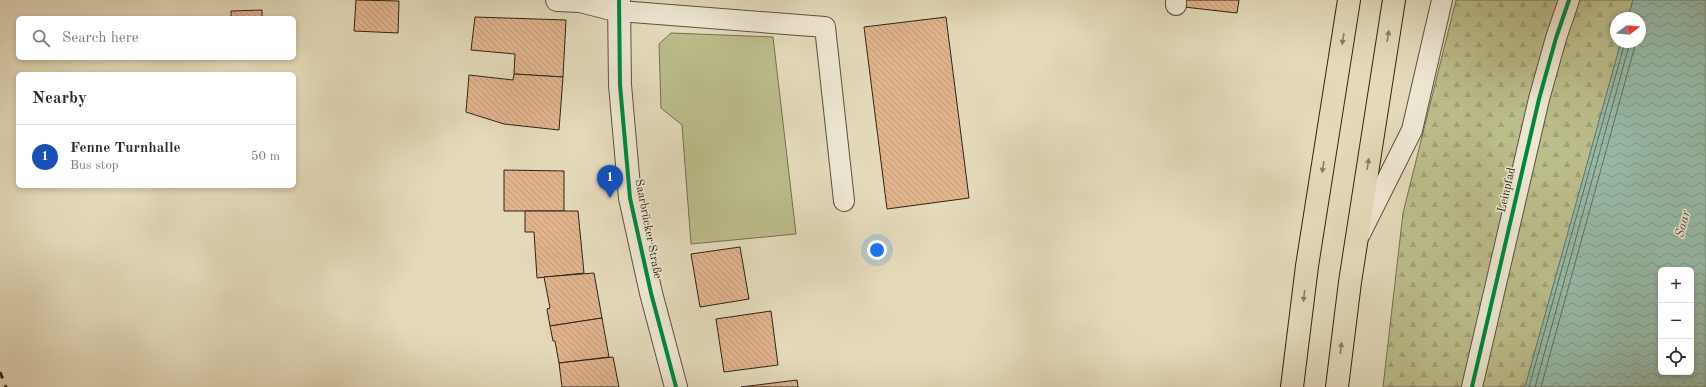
<!DOCTYPE html>
<html lang="en">
<head>
<meta charset="utf-8">
<style>
  body { margin:0; font-family:"Old Standard TT",serif; background:#f7f7f7; color:#2b2b33 }
  .controls { position:absolute; right:12px; bottom:12px; display:grid; overflow:hidden; border-radius:6px; box-shadow:0 2px 6px #0003 }
  .controls button { width:36px; height:36px; display:grid; place-items:center; padding:0; border:0; border-bottom:1px solid #e1e1e2; background:#fff; color:#2b2b33; font:20px sans-serif }
  .compass { position:absolute; left:1610px; top:12px; width:36px; height:36px; border-radius:50%; background:#fff; box-shadow:0 2px 6px #0003; rotate:74deg }
  .you { position:absolute; left:877px; top:250px; width:14px; height:14px; margin:-10px; border:3px solid #fff; border-radius:50%; background:#1a73e8; box-shadow:0 0 0 6px #1a73e833 }
  .badge { display:grid; place-items:center; width:26px; height:26px; border-radius:50%; background:#8f2418; color:#fff; font-size:13px; font-weight:700 }
  .pin { position:absolute; translate:-50% -33px; filter:drop-shadow(0 1px 2px #0008) }
  .pin::after { content:''; position:absolute; top:21px; width:14px; height:12px; background:inherit; clip-path:polygon(0 0,100% 0,50% 100%) }
  .list { margin:0; padding:0; list-style:none }
  h2 { display:flex; justify-content:space-between; align-items:center; height:52px; margin:0; padding:0 16px; font-size:17px }
  h2 small { font-size:13px; font-weight:400; color:#7c7c81 }
  .list li { display:grid; grid-template-columns:26px 1fr auto; gap:12px; align-items:center; box-sizing:border-box; height:64px; padding:0 16px; border-top:1px solid #e1e1e2 }
  .list b { display:block; font-size:15px; white-space:nowrap }
  .list p { margin:0; font-size:13px; white-space:nowrap; color:#7c7c81 }
  .list em { font-size:13px; font-style:normal; color:#7c7c81 }
  .icon { flex:none; width:22px; height:22px; fill:none; stroke:currentColor; stroke-width:2; stroke-linecap:round; stroke-linejoin:round }
  .map { position:relative; flex:none; width:1706px; height:387px; overflow:hidden }
  .search { position:absolute; background:#fff; box-shadow:0 2px 6px #0003; left:16px; top:16px; width:280px; height:44px; display:flex; align-items:center; gap:10px; box-sizing:border-box; padding:0 14px; border-radius:6px; color:#7c7c81; font-size:15px }
  .panel { position:absolute; background:#fff; box-shadow:0 2px 6px #0003; left:16px; top:72px; width:280px; height:116px; border-radius:6px }
  .map>svg:first-child { display:block }
</style>
</head>
<body>
<div class="map">
<svg width="1706" height="387" viewBox="0 0 1706 387">
  <defs>
    <pattern id="forest-firs" width="22" height="20" patternUnits="userSpaceOnUse"><rect width="22" height="20" fill="#bbbd8b"/><path d="M5 1l3.5 6h-7zM16 11l3.5 6h-7z" fill="#a1a277"/></pattern>
    <pattern id="water-waves" width="16" height="10" patternUnits="userSpaceOnUse"><rect width="16" height="10" fill="#97bba9"/><path d="M0 5q4-4 8 0t8 0" fill="none" stroke="#82a091"/></pattern>
    <pattern id="building-back-hatch" width="6" height="6" patternUnits="userSpaceOnUse"><rect width="6" height="6" fill="#e1b48e"/><path d="M-1 5l2 2M0 0l6 6M5-1l2 2" fill="none" stroke="#c19a7a"/></pattern>
  </defs>
  <rect width="100%" height="100%" fill="#e4daba"/>
  <filter id="stains"><feTurbulence type="fractalNoise" baseFrequency=".005" numOctaves="4"/><feColorMatrix values="0 0 0 0 .2 0 0 0 0 .09 0 0 0 0 .02 0 0 0 .5 -.17"/></filter>
  <radialGradient id="worn" r=".72"><stop offset=".6" stop-color="#630" stop-opacity="0"/><stop offset="1" stop-color="#630" stop-opacity=".3"/></radialGradient>
  <path fill="url(#forest-firs)" stroke="#747051" d="M1456,0H1633L1628,18H1616V42H1621L1525,387H1383L1403,213Z"/>
  <path fill="#bbbd8b" stroke="#747051" d="M671,33L773,37L796,234L691,244L682,125L661,108L659,44Z"/>
  <path fill="url(#water-waves)" stroke="#6d7e6f" fill-rule="evenodd" d="M1633,0H1706V387H1525L1621,42H1640V18H1628ZM1661,270H1691V372H1661Z"/>
  <g fill="none" stroke-linecap="round" stroke-linejoin="round">
    <g stroke="#626f60" stroke-width="1">
      <path d="M1529,387L1625,42"/>
      <path d="M1535,387L1630,42"/>
      <path d="M1541,387L1636,42"/>
    </g>
  </g>
  <g fill="url(#building-back-hatch)" stroke="#2e2317">
    <path d="M356,0L399,1L398,33L354,31Z"/>
    <path d="M1185,0H1239L1237,13L1184,7Z"/>
    <path d="M262,10V18H231V11Z"/>
    <path d="M475,17L566,20L563,77L514,74L515,54L471,50Z"/>
    <path d="M946,17L969,198L887,209L864,27Z"/>
    <path d="M514,74L563,77L559,130L504,124L466,112L469,75L513,80Z"/>
    <path d="M504,170L564,171V211H504Z"/>
    <path d="M525,211H578L584,273L537,278L534,232H525Z"/>
    <path d="M740,247L749,299L700,307L691,254Z"/>
    <path d="M594,273L602,318L550,326L547,309L550,308L544,277Z"/>
    <path d="M771,311L778,365L724,372L716,319Z"/>
    <path d="M602,318L609,357L559,363L555,341H553L550,326Z"/>
    <path d="M613,357L619,387H562L559,363Z"/>
    <path d="M797,380L798,387H741Z"/>
  </g>
  <g fill="none" stroke-linecap="round" stroke-linejoin="round">
    <defs>
      <g id="service">
        <path d="M1176,0V5"/>
        <path d="M619,11L825,27L844,201"/>
        <path d="M1360,234L1412,130L1442,0"/>
        <path d="M1472,387L1539,99L1556,38L1569,0"/>
      </g>
      <path id="minor" d="M557,0L580,1L619,11"/>
      <path id="tertiary" d="M619,0L620,85L630,198L651,293L676,387"/>
      <g id="motorway">
        <path d="M1292,387L1307,266L1349,0"/>
        <path d="M1337,387L1350,282L1394,0"/>
      </g>
    </defs>
    <use href="#service" stroke="#5c5140" stroke-width="22"/>
    <use href="#minor" stroke="#5c5140" stroke-width="24"/>
    <use href="#tertiary" stroke="#5c5140" stroke-width="24"/>
    <use href="#motorway" stroke="#2e2317" stroke-width="24"/>
    <use href="#service" stroke="#ede7d2" stroke-width="20"/>
    <use href="#minor" stroke="#ede7d2" stroke-width="22"/>
    <use href="#tertiary" stroke="#ede7d2" stroke-width="22"/>
    <use href="#motorway" stroke="#e4daba" stroke-width="22"/>
    <path stroke="#2e2317" stroke-width="3" stroke-dasharray="7 7" stroke-linecap="butt" d="M0,372L6,387"/>
    <defs>
      <g id="cycleway">
        <path d="M619,0L620,85L630,198L651,293L676,387"/>
        <path d="M1472,387L1539,99L1556,38L1569,0"/>
      </g>
    </defs>
    <use href="#cycleway" stroke="#ede7d2" stroke-width="6"/>
    <use href="#cycleway" stroke="#00873e" stroke-width="4"/>
  </g>
  <defs><path id="oneway-solid" d="M-6-.8H1V-3.2L6.5 0L1 3.2V.8H-6Z"/></defs>
  <g fill="#897e68">
    <use href="#oneway-solid" transform="translate(1388 36) rotate(-81)"/>
    <use href="#oneway-solid" transform="translate(1343 39) rotate(99)"/>
    <use href="#oneway-solid" transform="translate(1368 164) rotate(-81)"/>
    <use href="#oneway-solid" transform="translate(1323 167) rotate(99)"/>
    <use href="#oneway-solid" transform="translate(1304 296) rotate(97)"/>
    <use href="#oneway-solid" transform="translate(1341 348) rotate(-83)"/>
  </g>
  <g text-anchor="middle" dominant-baseline="central" stroke-width="3" stroke-linejoin="round" paint-order="stroke">
    <g font-size="12" fill="#2e2317" stroke="#ede7d2">
      <text transform="translate(1507 190) rotate(-77)">Leinpfad</text>
      <text transform="translate(648 229) rotate(79)">Saarbrücker Straße</text>
    </g>
    <g font-size="13" font-style="italic" fill="#4e5143" stroke="#ede7d2">
      <text transform="translate(1683 224) rotate(-76)">Saar</text>
    </g>
  </g>
  <rect width="100%" height="100%" filter="url(#stains)"/>
  <rect width="100%" height="100%" fill="url(#worn)"/>
</svg>
<div class="controls">
<button>+</button>
<button>−</button>
<button><svg class="icon" aria-label="locate" viewBox="0 0 24 24"><circle cx="12" cy="12" r="6"/><path d="M12 2v4M12 18v4M2 12h4M18 12h4"/></svg></button>
</div>
<svg class="compass" viewBox="-18 -18 36 36"><path d="M0-13l5 13h-10z" fill="#e53935"/><path d="M0 13l5-13h-10z" fill="#7c7c81"/></svg>
<div class="you"></div>
<div class="pin badge" style="left:610px;top:198px;background:#1a4fb4">1</div>
<div class="search"><svg class="icon" aria-label="search" viewBox="0 0 24 24"><circle cx="10" cy="10" r="6"/><path d="M15 15l6 6"/></svg>Search here</div>
<section class="panel">
<h2>Nearby<small></small></h2>
<ul class="list">
<li><span class="badge" style="background:#1a4fb4">1</span><div><b>Fenne Turnhalle</b><p>Bus stop</p></div><em>50 m</em></li>
</ul>
</section>
</div>
</body>
</html>
